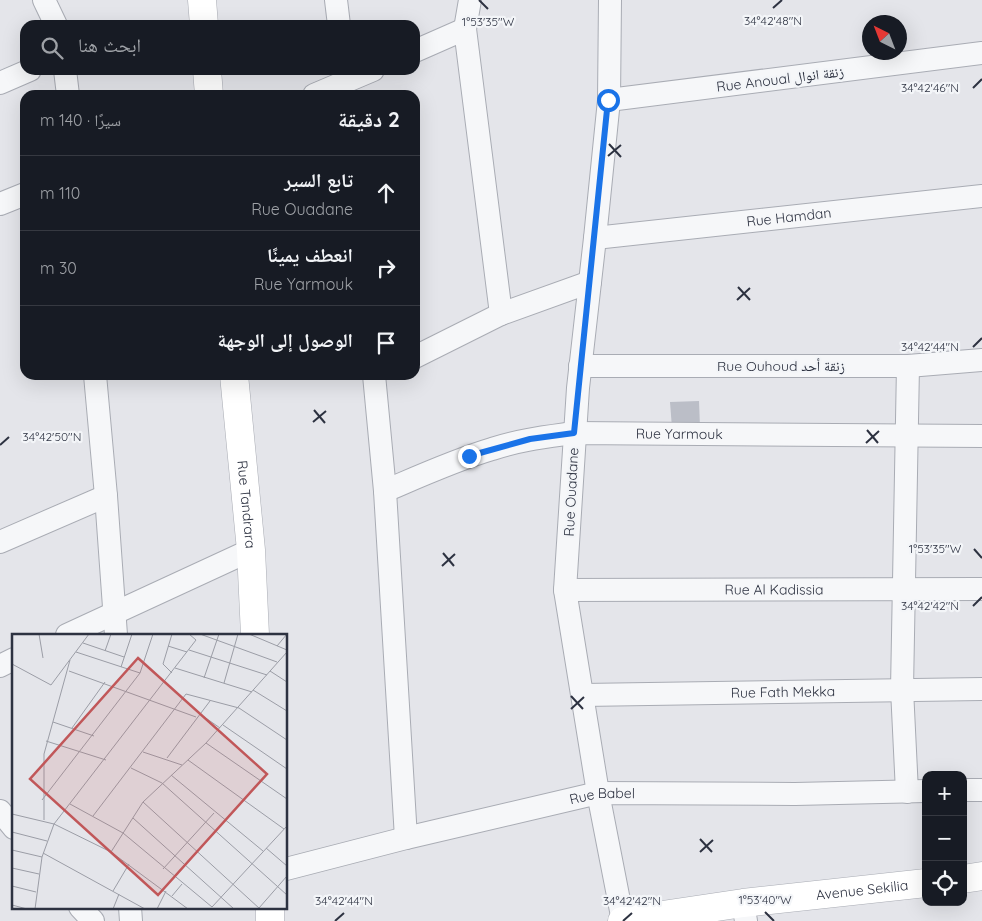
<!DOCTYPE html>
<html lang="ar">
<head>
<meta charset="utf-8">
<style>
  body { margin:0; font-family:Quicksand,"Noto Naskh Arabic",sans-serif; background:#242831; color:#f1f3f6; direction:rtl }
  .controls { position:absolute; right:15px; bottom:15px; display:grid; overflow:hidden; border-radius:10px; box-shadow:0 5px 20px #0002 }
  .controls button { width:45px; height:45px; display:grid; place-items:center; padding:0; border:0; border-bottom:1px solid #363941; background:#171b24; color:#f1f3f6; font:25px sans-serif }
  .compass { position:absolute; left:862px; top:15px; width:45px; height:45px; border-radius:50%; background:#171b24; box-shadow:0 5px 20px #0002; rotate:318deg }
  .stop { position:absolute; width:15px; height:15px; margin:-11px; border:4px solid #1a73e8; border-radius:50%; background:#fff }
  .stop.end { background:#1a73e8; border-color:#fff; box-shadow:0 1px 5px #0008 }
  .list { margin:0; padding:0; list-style:none }
  h2 { display:flex; justify-content:space-between; align-items:center; height:65px; margin:0; padding:0 20px; font-size:21px }
  h2 small { font-size:16px; font-weight:400; color:#9ea1a6 }
  .list li { display:grid; grid-template-columns:32px 1fr auto; gap:15px; align-items:center; box-sizing:border-box; height:75px; padding:0 20px; border-top:1px solid #363941 }
  .list b { display:block; font-size:19px; white-space:nowrap }
  .list p { margin:0; font-size:16px; white-space:nowrap; color:#9ea1a6 }
  .list em { font-size:16px; font-style:normal; color:#9ea1a6 }
  .icon { flex:none; width:28px; height:28px; fill:none; stroke:currentColor; stroke-width:2; stroke-linecap:round; stroke-linejoin:round }
  .map { position:relative; flex:none; width:982px; height:921px; overflow:hidden; direction:ltr }
  .search { position:absolute; background:#171b24; box-shadow:0 5px 20px #0002; left:20px; top:20px; width:400px; height:55px; display:flex; align-items:center; gap:12px; box-sizing:border-box; padding:0 18px; border-radius:15px; color:#9ea1a6; font-size:19px }
  .panel { position:absolute; background:#171b24; box-shadow:0 5px 20px #0002; left:20px; top:90px; width:400px; height:290px; border-radius:15px; direction:rtl }
  .map>svg:first-child { display:block }
</style>
</head>
<body>
<div class="map">
<svg width="982" height="921" viewBox="0 0 982 921">
  <rect width="100%" height="100%" fill="#e4e5ea"/>
  <path fill="#bbbec7" d="M699,401L700,427L672,428L670,402Z"/>
  <g fill="none" stroke-linecap="round" stroke-linejoin="round">
    <defs>
      <g id="minor">
        <path d="M44,0L56,25"/>
        <path d="M336,0L339,25"/>
        <path d="M470,0L465,29L501,314"/>
        <path d="M610,0L609,100L595,238L578,388L565,590L598,793L623,921"/>
        <path d="M415,51L465,29"/>
        <path d="M65,70L68,95"/>
        <path d="M0,83L30,70"/>
        <path d="M314,95L373,70"/>
        <path d="M609,100L982,53"/>
        <path d="M0,204L25,194"/>
        <path id="s1" d="M595,238L982,196"/>
        <path d="M415,357L501,314L590,282"/>
        <path d="M580,366H908L982,360"/>
        <path d="M95,375L106,496L116,635"/>
        <path d="M374,375L385,491L406,838"/>
        <path id="s2" d="M385,491C420,476 455,460 492,449C519,440 546,437 574,433L982,436"/>
        <path d="M0,542L106,496"/>
        <path id="s3" d="M565,590L982,589"/>
        <path d="M67,635L251,550"/>
        <path d="M0,666L14,659"/>
        <path id="s4" d="M583,695L982,689"/>
        <path d="M963,790H982"/>
        <path d="M907,792L902,689L908,366"/>
        <path d="M0,811L14,828"/>
        <path id="s5" d="M286,869L406,838L598,793L795,794L926,791"/>
        <path d="M743,903L746,921"/>
        <path d="M80,907L93,921"/>
        <path d="M130,907L131,921"/>
      </g>
      <g id="secondary">
        <path d="M202,0L204,25"/>
        <path d="M207,70L209,95"/>
        <path id="s6" d="M234,375L251,550L255,635"/>
        <path d="M963,879L982,876"/>
        <path d="M270,907V921"/>
        <path id="s7" d="M622,921L743,903L926,883"/>
      </g>
    </defs>
    <use href="#minor" stroke="#a9acb4" stroke-width="24"/>
    <use href="#secondary" stroke="#a9acb4" stroke-width="29"/>
    <use href="#minor" stroke="#f6f7f9" stroke-width="22"/>
    <use href="#secondary" stroke="#fff" stroke-width="28"/>
  </g>
  <g fill="none" stroke-linecap="round" stroke-linejoin="round">
    <path stroke="#1a73e8" stroke-width="6" d="M469,456L530,439L574,433L608,100"/>
  </g>
  <path fill="none" stroke="#2d3241" stroke-width="2" d="M479,0L488,9M773,8L782,0M973,88L982,79M609,144L621,157M608,156L621,145M738,287L750,300M737,300L750,288M973,347L982,338M314,410L325,423M313,422L326,411M867,430L878,443M866,443L879,431M0,445L9,437M974,549L982,558M443,553L454,566M442,566L455,554M973,606L982,597M571,696L583,709M571,709L584,697M700,839L712,852M700,852L713,840M765,912L774,921M335,921L344,913M623,921L632,913"/>
  <g text-anchor="middle" dominant-baseline="central" stroke-width="4.5" stroke-linejoin="round" paint-order="stroke">
    <g font-size="14" fill="#2d3241" stroke="#f3f5f8">
      <text transform="translate(780 79) rotate(-7)">Rue Anoual زنقة انوال</text>
      <text stroke="none"><textPath href="#s1" startOffset="195">Rue Hamdan</textPath></text>
      <text x="781" y="366">Rue Ouhoud زنقة أحد</text>
      <text stroke="none"><textPath href="#s2" startOffset="304">Rue Yarmouk</textPath></text>
      <text transform="translate(571 492) rotate(-87)">Rue Ouadane</text>
      <text stroke="none"><textPath href="#s6" startOffset="130">Rue Tandrara</textPath></text>
      <text stroke="none"><textPath href="#s3" startOffset="209">Rue Al Kadissia</textPath></text>
      <text stroke="none"><textPath href="#s4" startOffset="200">Rue Fath Mekka</textPath></text>
      <text stroke="none"><textPath href="#s5" startOffset="325">Rue Babel</textPath></text>
      <text stroke="none"><textPath href="#s7" startOffset="242">Avenue Sekilia</textPath></text>
    </g>
  </g>
  <g transform="translate(12 634)">
    <rect width="275" height="275" fill="#e4e5ea"/>
    <path fill="none" stroke="#9b9da6" stroke-width="1" d="M27,0L31,24M160,0L151,30L160,39M188,0L265,28M237,0L275,16M71,9L112,23M156,12L175,18M265,12L275,0M177,16L255,41M93,17L99,0M64,18L128,39M0,30L39,51L77,0M109,33L120,0M163,34L240,58M57,37L184,83M258,37L275,48M192,44L207,0M212,49L226,0M241,56L275,77M188,80L208,94M41,88L82,102M211,91L275,135M60,94L93,48M34,107L94,126M194,109L275,165M131,118L170,131M155,124L198,67M176,126L272,195M119,134L150,149L275,261M159,141L251,217M30,166L128,39L141,0M131,168L248,275M58,170L111,199L200,273L275,192M0,180L42,190L30,223L23,275M81,182L174,60L227,74L275,106M121,184L222,275M32,186V120L58,26M0,198L35,207M254,214L275,232M0,216L30,223M99,218L131,168L194,109L275,18M31,219L133,275M0,234L27,240M151,235L202,179M0,252L24,258M101,257L117,230M160,262L170,250M0,271L15,275M247,274L275,242M101,275L107,260M145,275L154,257M176,275L99,218L42,190L184,6L177,0"/>
    <path fill="#c15759" fill-opacity="0.15" stroke="#c15759" stroke-width="2.5" d="M126,24L255,140L146,261L18,145Z"/>
    <rect width="275" height="275" fill="none" stroke="#2d3241" stroke-width="2.5"/>
  </g>
  <g font-size="12" text-anchor="middle" fill="#2d3241" stroke="#f3f5f8" stroke-width="4.5" stroke-linejoin="round" paint-order="stroke">
    <text x="773" y="25">34°42'48"N</text>
    <text x="488" y="26">1°53'35"W</text>
    <text x="930" y="92">34°42'46"N</text>
    <text x="930" y="351">34°42'44"N</text>
    <text x="52" y="441">34°42'50"N</text>
    <text x="935" y="553">1°53'35"W</text>
    <text x="930" y="610">34°42'42"N</text>
    <text x="765" y="904">1°53'40"W</text>
    <text x="344" y="905">34°42'44"N</text>
    <text x="632" y="905">34°42'42"N</text>
  </g>
</svg>
<div class="controls">
<button>+</button>
<button>−</button>
<button><svg class="icon" aria-label="locate" viewBox="0 0 24 24"><circle cx="12" cy="12" r="6"/><path d="M12 2v4M12 18v4M2 12h4M18 12h4"/></svg></button>
</div>
<svg class="compass" viewBox="-18 -18 36 36"><path d="M0-13l5 13h-10z" fill="#e53935"/><path d="M0 13l5-13h-10z" fill="#9ea1a6"/></svg>
<div class="stop" style="left:608px;top:100px"></div>
<div class="stop end" style="left:469px;top:456px"></div>
<div class="search"><svg class="icon" aria-label="search" viewBox="0 0 24 24"><circle cx="10" cy="10" r="6"/><path d="M15 15l6 6"/></svg>ابحث هنا</div>
<section class="panel">
<h2>2 دقيقة<small>سيرًا · 140 m</small></h2>
<ul class="list">
<li><svg class="icon" aria-label="ahead" viewBox="0 0 24 24"><path d="M12 20V5M6 11l6-6 6 6"/></svg><div><b>تابع السير</b><p>Rue Ouadane</p></div><em>110 m</em></li>
<li><svg class="icon" aria-label="right" viewBox="0 0 24 24"><path d="M7 20v-9h11M14 6l5 5-5 5"/></svg><div><b>انعطف يمينًا</b><p>Rue Yarmouk</p></div><em>30 m</em></li>
<li><svg class="icon" aria-label="arrive" viewBox="0 0 24 24"><path d="M6 21V4h12l-3 4 3 4H6"/></svg><div><b>الوصول إلى الوجهة</b></div></li>
</ul>
</section>
</div>
</body>
</html>
